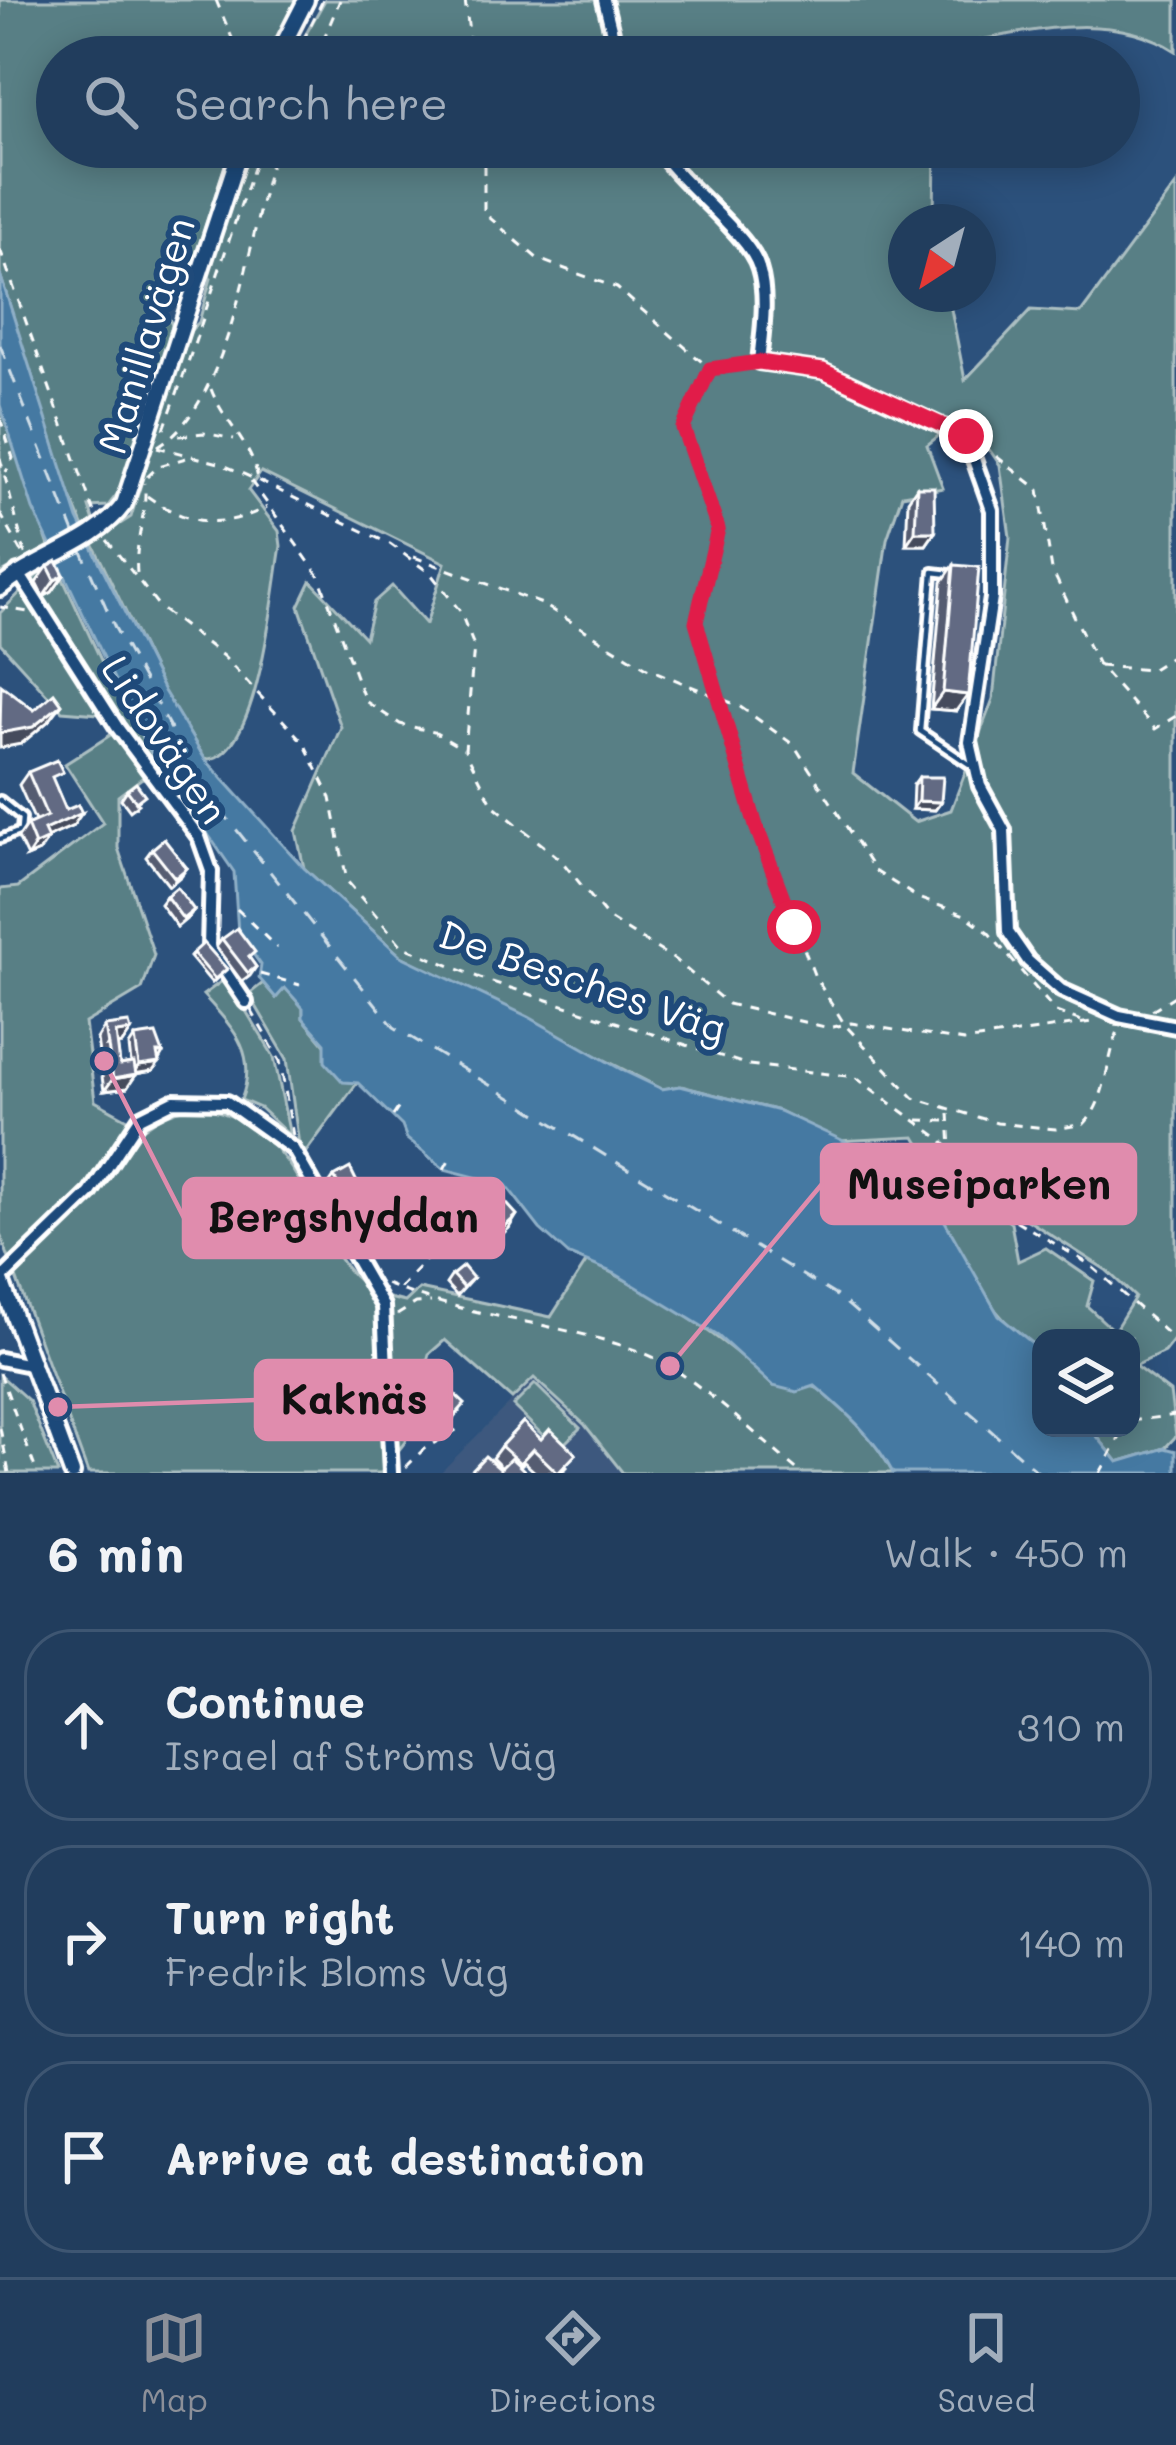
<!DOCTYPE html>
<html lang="en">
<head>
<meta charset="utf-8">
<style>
  body { margin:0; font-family:Mali,sans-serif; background:#2d4866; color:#f1f3f6 }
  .controls { position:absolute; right:36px; bottom:36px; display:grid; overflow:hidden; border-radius:24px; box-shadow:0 6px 30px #0003 }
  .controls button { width:108px; height:108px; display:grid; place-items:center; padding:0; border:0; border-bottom:3px solid #3e5672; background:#213d5d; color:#f1f3f6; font:60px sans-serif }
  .compass { position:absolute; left:888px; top:204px; width:108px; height:108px; border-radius:50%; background:#213d5d; box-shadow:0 6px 30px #0003; rotate:216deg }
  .stop { position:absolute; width:36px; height:36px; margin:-27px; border:9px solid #e11d48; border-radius:50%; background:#fff }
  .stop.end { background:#e11d48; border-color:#fff; box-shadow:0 3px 12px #0008 }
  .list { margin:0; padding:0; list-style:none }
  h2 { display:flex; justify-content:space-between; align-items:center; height:156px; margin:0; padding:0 48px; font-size:51px }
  h2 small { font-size:39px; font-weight:400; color:#a2aebc }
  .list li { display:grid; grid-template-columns:78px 1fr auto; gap:36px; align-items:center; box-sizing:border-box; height:192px; margin:0 24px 24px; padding:0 24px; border:3px solid #3e5672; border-radius:48px }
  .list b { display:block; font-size:45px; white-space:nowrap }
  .list p { margin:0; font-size:39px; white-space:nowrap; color:#a2aebc }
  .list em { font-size:39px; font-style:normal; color:#a2aebc }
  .icon { flex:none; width:66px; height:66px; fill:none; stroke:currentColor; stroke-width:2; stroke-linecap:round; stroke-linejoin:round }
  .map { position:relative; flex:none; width:1176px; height:1473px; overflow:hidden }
  .search { position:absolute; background:#213d5d; box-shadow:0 6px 30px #0003; left:36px; right:36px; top:36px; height:132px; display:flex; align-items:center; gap:30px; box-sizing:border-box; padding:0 42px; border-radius:66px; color:#a2aebc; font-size:45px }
  .sheet { height:804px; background:#213d5d }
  nav { display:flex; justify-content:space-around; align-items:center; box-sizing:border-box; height:168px; border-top:3px solid #3e5672; background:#213d5d; font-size:33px; color:#a2aebc }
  nav a { display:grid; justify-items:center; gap:6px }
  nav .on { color:#8c9099 }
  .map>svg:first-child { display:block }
</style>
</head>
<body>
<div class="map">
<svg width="1176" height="1473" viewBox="0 0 1176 1473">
  <rect width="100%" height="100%" fill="#2c517c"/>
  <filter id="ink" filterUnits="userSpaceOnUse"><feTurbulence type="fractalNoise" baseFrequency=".00833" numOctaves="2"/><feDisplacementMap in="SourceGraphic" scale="24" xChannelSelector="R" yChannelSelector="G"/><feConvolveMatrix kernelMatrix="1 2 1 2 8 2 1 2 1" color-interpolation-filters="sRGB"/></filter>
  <g filter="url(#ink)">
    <path fill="#3c597e" d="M534,1378L585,1425L623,1473H440Z"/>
    <g fill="#587f85" stroke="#acbfc2" stroke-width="3" fill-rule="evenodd">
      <path d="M0,0H299L269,57H57V147H231L192,267L177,274L165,310L172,325L125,484L108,506L89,507L95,525L85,530L61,473L0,274Z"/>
      <path d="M325,0H1176V51C1113,10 1030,30 961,44L952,57H293Z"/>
      <path d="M251,147H935L934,222H906V294H948L965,380L1031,310L1081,313L1176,185V1337L1164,1352L1135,1366L1170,1392L1176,1436L1165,1448L1118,1462L1090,1428H1131V1338H1041V1350C984,1319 957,1243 926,1188L968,1187L1011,1223L1018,1261L1046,1248L1094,1281L1087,1306L1114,1331L1135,1297L1106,1270L1012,1210L954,1150L934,1169L915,1137L837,1141L779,1111L681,1086L662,1089L401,956L304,868L296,831L341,727L299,606L311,581L365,638L374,602L392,586L426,624L445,563L261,472L248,490L279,531L281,546C273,589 259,762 205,759L164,692L92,542L131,517L186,335L199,322L211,278L206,272ZM965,415L1000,465L1010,537L993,699L951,810L915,822L853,773L887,539L902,495L943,488L927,445Z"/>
      <path d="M0,405L49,546L0,574Z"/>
      <path d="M57,566L115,690L167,780L142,778L118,796V848L154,955L142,989L85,1023L95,1101L144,1128C173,1106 198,1102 231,1116C317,1154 310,1250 370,1290C379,1297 394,1299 405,1302L419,1289L551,1317L587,1261C649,1289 726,1337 773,1386C784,1386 800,1383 811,1386C838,1392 881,1450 893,1473H623L585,1425L534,1378L512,1399L445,1340L429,1354L405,1442L381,1473H88L0,1234V889L18,887L103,823L65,764L112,734L99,714L62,711L0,643V613L41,571Z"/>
      <path d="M226,978L274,1057L290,1136L260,1108L241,1100C259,1053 233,1028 203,995Z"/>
      <path d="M263,983L276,998L285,987L303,1008V1018L357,1083L306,1152L299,1145L287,1059L249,994Z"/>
      <path d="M0,1375L29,1401L58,1473H0Z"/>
      <path d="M535,1384L580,1428L558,1450L513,1406Z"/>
    </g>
    <path fill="#4579a2" stroke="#8fafc7" stroke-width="3" d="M0,274L78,519L164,691L205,759L304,868L401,956L529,1017L624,1071L662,1089L680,1086L779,1111L904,1169L926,1188L999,1316L1041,1350V1428H1090L1118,1462L1165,1448L1176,1451V1473H893C874,1437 847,1413 815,1386L797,1392L773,1386L718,1336L614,1273L569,1255L540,1229L506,1185L444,1169L407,1139L402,1126L358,1083L343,1082L325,1062V1043L303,1018V1008L285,988L276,998L259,978L261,965L238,933L234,872L144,742L33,509L0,405Z"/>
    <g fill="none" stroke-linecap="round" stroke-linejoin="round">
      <g stroke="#d0dee8" stroke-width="3" stroke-dasharray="15 12" stroke-linecap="butt">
        <path d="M0,345L76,538"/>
        <path d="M80,547L115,628L204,789L394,1027L840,1298L1039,1473"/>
      </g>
      <defs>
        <g id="service">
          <path d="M950,574L933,572L920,731L972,766"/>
          <path d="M0,800L22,818L21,831L0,839"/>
        </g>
        <g id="minor">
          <path d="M604,0L618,57"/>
          <path d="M657,147C680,185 749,233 759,268C768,296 762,333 759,362L823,371L966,437L992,510V598L970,742L980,786L1004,830L1008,932L1028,961L1061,990L1119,1016L1176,1027"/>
          <path d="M18,572L117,727L199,837L211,871L209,947L246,1002"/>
          <path d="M1,1279L90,1193L140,1118L174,1101L227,1102L293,1149L383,1306L391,1473"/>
          <path d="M0,1359L30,1365"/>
        </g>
        <g id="tertiary">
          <path d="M277,57L306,0"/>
          <path d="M0,588C39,555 94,545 124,504L241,147"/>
          <path d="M0,1278L72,1473"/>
        </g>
      </defs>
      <use href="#service" stroke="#fff" stroke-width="14"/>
      <use href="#minor" stroke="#fff" stroke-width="20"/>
      <use href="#tertiary" stroke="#fff" stroke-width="22"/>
      <g stroke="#fff" stroke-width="3" stroke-dasharray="9 9" stroke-linecap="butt">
        <path d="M216,0L240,57"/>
        <path d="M465,0L472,57"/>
        <path d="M295,57L323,0"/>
        <path d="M316,57L340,0"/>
        <path d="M484,147V213L538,259L617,288L709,368"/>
        <path d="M0,249L95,515"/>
        <path d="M745,364L710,369L683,428L718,528L696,622L756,826L815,977L845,1025L914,1098L997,1123L1056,1129L1084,1124C1107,1101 1106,1059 1119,1029"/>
        <path d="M211,389C223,421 254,447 258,480"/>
        <path d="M0,418L13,458L6,472"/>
        <path d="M164,429C199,335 228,242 260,147"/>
        <path d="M179,436L204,433L234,439"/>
        <path d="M982,445L1039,490L1052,570L1098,665L1155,729L1176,716"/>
        <path d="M158,446C234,401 249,229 276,147"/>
        <path d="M157,447L219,463L259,481L390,544L431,574L460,611L474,646L465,750L493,805L560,859L609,919L675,960L728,1004L829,1028L851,1023L964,1041L1098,1021"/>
        <path d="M0,458L26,557"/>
        <path d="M147,477L159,466L186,458"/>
        <path d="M251,481L319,576L365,701L400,724L434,732L463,749"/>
        <path d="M147,496C188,525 222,530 267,507"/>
        <path d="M0,513L24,556"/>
        <path d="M107,540L161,609L223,656L304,743L331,798L347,881L402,946L480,978L748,1065L855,1077L942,1140L1010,1217L1089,1264L1176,1341"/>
        <path d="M414,557L542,604L647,668L739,706L794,745L875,871L918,898L965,915L988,932L1056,1012L1084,1022"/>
        <path d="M137,573C134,540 149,508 144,483"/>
        <path d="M0,607L28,612"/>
        <path d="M1099,666L1151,670L1176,654"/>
        <path d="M237,909L277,948"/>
        <path d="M260,974L300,985"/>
        <path d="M251,1010L280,1061L293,1136"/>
        <path d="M1152,1010L1176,995"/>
        <path d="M949,1113L951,1150"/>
        <path d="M393,1116L399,1107"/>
        <path d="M918,1120L945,1121"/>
        <path d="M444,1169L450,1158"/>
        <path d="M386,1284C469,1319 561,1321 646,1354C691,1372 761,1440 801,1473"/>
        <path d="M400,1288L438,1247"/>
        <path d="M397,1315L416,1303L431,1302"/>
        <path d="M0,1373L37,1473"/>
        <path d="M1131,1421L1176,1415"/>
        <path d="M0,1428L9,1473"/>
        <path d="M406,1467L424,1449L458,1429"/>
        <path d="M1100,1473L1125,1428"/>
      </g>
      <use href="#service" stroke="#1f4a7a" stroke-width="4.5"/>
      <use href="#minor" stroke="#1f4a7a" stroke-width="10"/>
      <use href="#tertiary" stroke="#1f4a7a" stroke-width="14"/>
    </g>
    <g fill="#545c71" stroke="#fff" stroke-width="3">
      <path d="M917,487L935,532L926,545H906L908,500Z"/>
      <path d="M954,565L968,695L956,711L931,709L942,582Z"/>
      <path d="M48,566L64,575L52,592L43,597L36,583Z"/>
      <path d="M28,772L54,783L73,826L47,838L39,852L27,857L18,838L27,825L35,821L19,785Z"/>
      <path d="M919,777L941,802L935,810L912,809L913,785Z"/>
      <path d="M127,790L139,804L130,811L121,799Z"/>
      <path d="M152,849L187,868L181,876L169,886L146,857Z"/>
      <path d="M166,896L194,910L188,918L177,927L160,904Z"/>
      <path d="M222,939L250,959L256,967L250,976L242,982L216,947Z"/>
      <path d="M193,953L227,969L212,983L190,957Z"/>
      <path d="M105,1026L131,1031L122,1044H117L120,1065L131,1063L129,1046L135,1037L163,1053L153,1071L136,1074L127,1088L104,1091L97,1039Z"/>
      <path d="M334,1177L375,1219L366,1232L354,1239L325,1190Z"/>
      <path d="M498,1194L509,1228L480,1254L469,1242L452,1257L444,1248L453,1235Z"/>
      <path d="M452,1275L473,1278L457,1296L446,1284Z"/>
      <path d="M459,1412L438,1436L421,1421L427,1413Z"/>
      <path d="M523,1422L567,1467L561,1473H536L524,1462L520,1466L500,1469L502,1468L492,1458L501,1446Z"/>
    </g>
    <g fill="#454b5c" stroke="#fff" stroke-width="3">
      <path d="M915,532H935L926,545H906Z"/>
      <path d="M64,575L52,592L43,597L55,580Z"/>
      <path d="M943,692L968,695L956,711L931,709Z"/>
      <path d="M62,704L50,720L21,744L0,748V733Z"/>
      <path d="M918,801L941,802L935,810L912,809Z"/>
      <path d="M82,813L73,826L35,843L44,830Z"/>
      <path d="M48,839L39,852L27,857L35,845Z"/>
      <path d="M131,1031L122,1044L107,1046L116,1033Z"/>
      <path d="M159,1063L153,1071L133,1074L139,1066Z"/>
      <path d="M136,1075L127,1088L104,1091L113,1079Z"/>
      <path d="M517,1215L509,1228L480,1254L489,1241Z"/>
      <path d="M375,1219L366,1232L354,1239L363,1226Z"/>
      <path d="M478,1229L469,1242L452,1257L461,1245Z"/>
    </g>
    <g fill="#626b83" stroke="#fff" stroke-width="3">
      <path d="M917,487H934L935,532H915Z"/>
      <path d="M57,561L64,575L55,580L48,566Z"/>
      <path d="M954,565L979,567L968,695L943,692Z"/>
      <path d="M1,685L34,710L54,693L62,704L33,727L0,733Z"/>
      <path d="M57,760L63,772L52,777L66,810L78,805L82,813L44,830L48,839L35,845L27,825L47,816L28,772Z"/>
      <path d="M919,777H943L941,802L918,801Z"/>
      <path d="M136,783L145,795L136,802L127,790Z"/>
      <path d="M164,839L187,868L175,878L152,849Z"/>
      <path d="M177,887L194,910L183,919L166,896Z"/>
      <path d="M237,928L255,952L249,957L256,967L248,973L222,939Z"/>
      <path d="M204,943L227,969L215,979L193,953Z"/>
      <path d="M129,1023L131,1031L116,1033L120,1065L134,1063L136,1075L113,1079L105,1026Z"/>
      <path d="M156,1034L163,1053H157L159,1063L139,1066L135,1037Z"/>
      <path d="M350,1168L375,1219L363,1226L334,1177Z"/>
      <path d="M498,1194L517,1215L489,1241L478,1229L461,1245L453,1235Z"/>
      <path d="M463,1266L473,1278L463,1287L452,1275Z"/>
      <path d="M449,1389L465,1404L444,1428L427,1413Z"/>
      <path d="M523,1422L541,1439L550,1429L576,1454L558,1473L533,1449L520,1463L501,1446Z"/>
      <path d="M485,1456L500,1469L511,1458L527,1473H469Z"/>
    </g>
  </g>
  <g fill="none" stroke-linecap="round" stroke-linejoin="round" filter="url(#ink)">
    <path stroke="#e11d48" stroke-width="15" d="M794,927L756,826L696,622L718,529L683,428L710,369L759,362L823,371L966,436"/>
  </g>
  <g text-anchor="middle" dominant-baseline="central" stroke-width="12" stroke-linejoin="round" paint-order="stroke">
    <g font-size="39" fill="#fff" stroke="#1f4a7a">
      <text transform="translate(145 335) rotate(-73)">Manillavägen</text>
      <text transform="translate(166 739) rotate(56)">Lidovägen</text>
      <text transform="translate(583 980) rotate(19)">De Besches Väg</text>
    </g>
  </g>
  <path fill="none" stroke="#e08cad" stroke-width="4.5" d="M670 1366L822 1184M104 1061L184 1218M58 1407L256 1400"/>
  <g fill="#e08cad" stroke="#1f4a7a" stroke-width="4.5">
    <circle cx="670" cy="1366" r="12"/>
    <circle cx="104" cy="1061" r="12"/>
    <circle cx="58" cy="1407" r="12"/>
  </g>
  <g fill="#e08cad" stroke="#e08cad" stroke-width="4.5">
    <rect x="822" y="1145" width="313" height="78" rx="12"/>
    <rect x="184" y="1179" width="319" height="78" rx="12"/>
    <rect x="256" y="1361" width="195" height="78" rx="12"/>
  </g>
  <g font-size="42" text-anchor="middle" font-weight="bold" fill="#111">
    <text x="979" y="1199">Museiparken</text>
    <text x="343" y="1232">Bergshyddan</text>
    <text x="354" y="1414">Kaknäs</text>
  </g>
</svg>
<div class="controls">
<button><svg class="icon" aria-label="layers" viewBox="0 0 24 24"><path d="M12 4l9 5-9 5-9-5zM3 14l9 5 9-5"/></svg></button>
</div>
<svg class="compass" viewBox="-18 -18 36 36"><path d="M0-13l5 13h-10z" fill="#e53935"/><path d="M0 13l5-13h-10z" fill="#a2aebc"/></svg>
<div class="stop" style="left:794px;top:927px"></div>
<div class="stop end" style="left:966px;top:436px"></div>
<div class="search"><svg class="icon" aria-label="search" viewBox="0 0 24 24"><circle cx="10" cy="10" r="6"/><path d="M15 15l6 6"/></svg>Search here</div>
</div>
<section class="sheet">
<h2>6 min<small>Walk · 450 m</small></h2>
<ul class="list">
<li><svg class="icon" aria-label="ahead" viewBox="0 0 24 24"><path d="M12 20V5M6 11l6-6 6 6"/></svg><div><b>Continue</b><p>Israel af Ströms Väg</p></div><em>310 m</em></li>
<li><svg class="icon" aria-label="right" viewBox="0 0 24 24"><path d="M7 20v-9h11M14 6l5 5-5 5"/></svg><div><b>Turn right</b><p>Fredrik Bloms Väg</p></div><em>140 m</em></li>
<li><svg class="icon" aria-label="arrive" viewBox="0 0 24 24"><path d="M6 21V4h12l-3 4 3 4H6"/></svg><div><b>Arrive at destination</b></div></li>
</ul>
</section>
<nav>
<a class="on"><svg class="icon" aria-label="map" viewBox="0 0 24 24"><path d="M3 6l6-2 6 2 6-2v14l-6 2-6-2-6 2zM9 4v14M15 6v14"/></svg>Map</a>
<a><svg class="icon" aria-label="directions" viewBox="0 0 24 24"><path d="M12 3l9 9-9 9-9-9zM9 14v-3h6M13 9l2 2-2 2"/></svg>Directions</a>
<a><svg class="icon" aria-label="saved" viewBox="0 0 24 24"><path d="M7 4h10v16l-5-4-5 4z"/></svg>Saved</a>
</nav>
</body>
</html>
